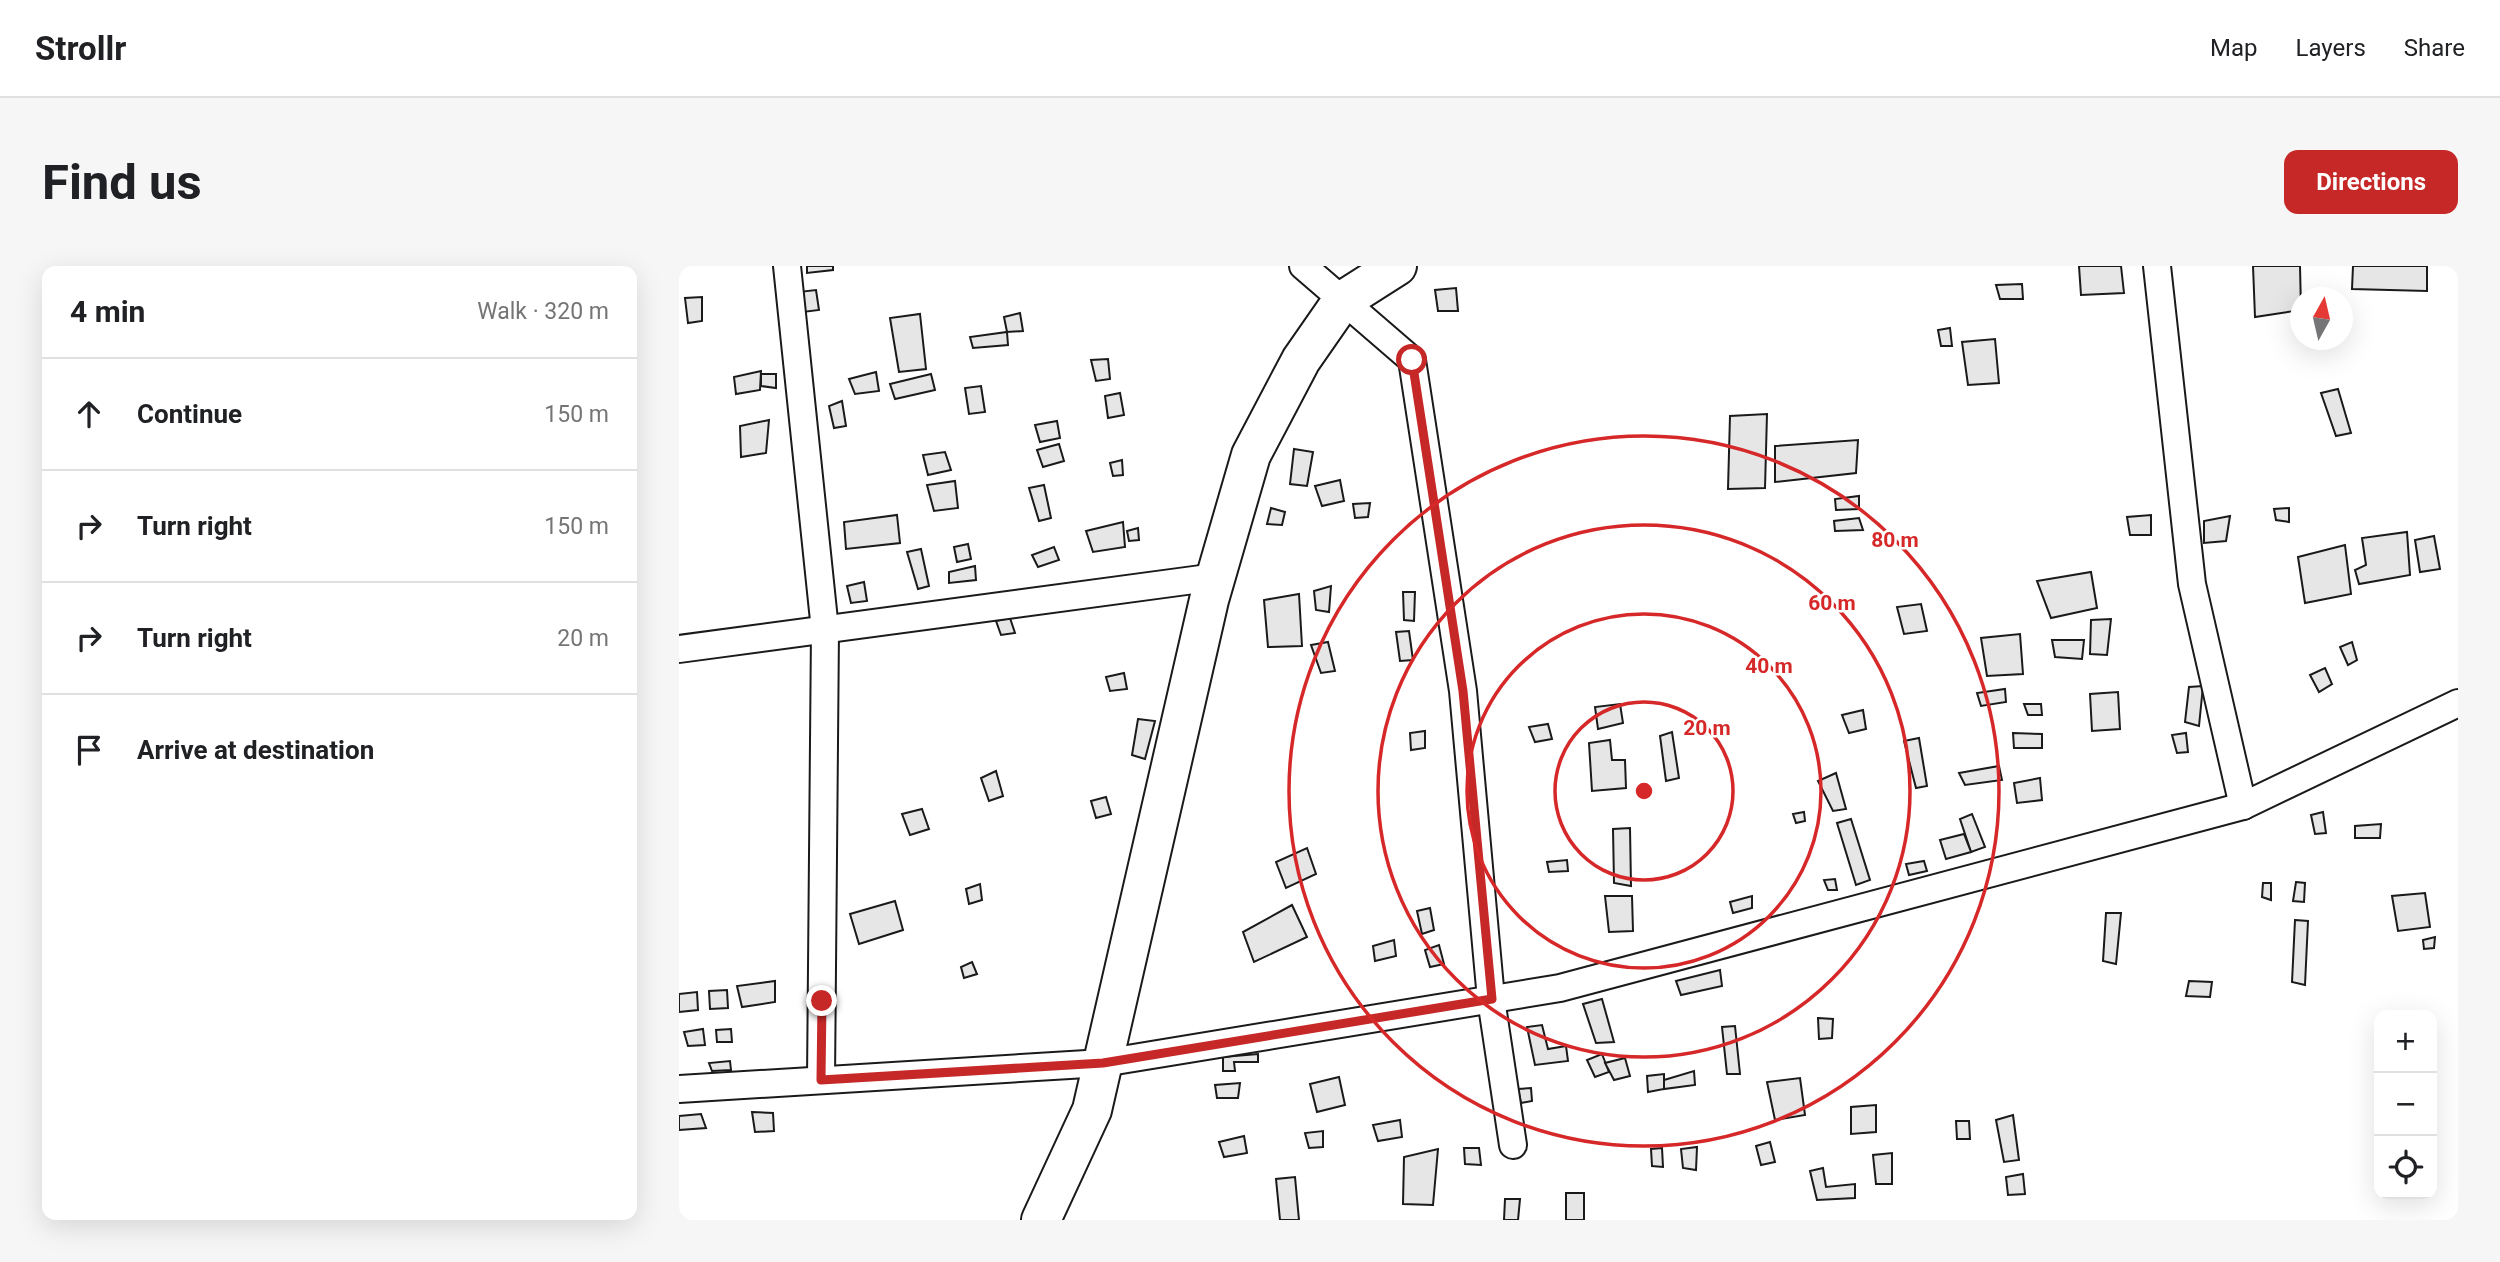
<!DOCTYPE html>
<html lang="en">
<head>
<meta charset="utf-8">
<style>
  body { margin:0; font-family:Roboto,sans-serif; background:#f6f6f6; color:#202124 }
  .controls { position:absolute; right:21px; bottom:21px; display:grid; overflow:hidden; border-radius:14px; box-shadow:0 7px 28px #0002 }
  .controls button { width:63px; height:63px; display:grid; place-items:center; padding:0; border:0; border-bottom:2px solid #e0e0e0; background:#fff; color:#202124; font:35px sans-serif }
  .compass { position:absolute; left:1611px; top:21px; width:63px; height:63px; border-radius:50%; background:#fff; box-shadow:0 7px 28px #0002; rotate:8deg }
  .stop { position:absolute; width:21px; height:21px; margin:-16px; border:5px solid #c62828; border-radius:50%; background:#fff }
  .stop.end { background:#c62828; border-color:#fff; box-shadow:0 2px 7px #0008 }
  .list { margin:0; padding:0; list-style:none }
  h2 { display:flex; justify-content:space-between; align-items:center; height:91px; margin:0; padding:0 28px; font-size:30px }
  h2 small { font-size:23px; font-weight:400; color:#757577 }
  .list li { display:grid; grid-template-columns:46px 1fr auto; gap:21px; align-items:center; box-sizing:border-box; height:112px; padding:0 28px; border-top:2px solid #e0e0e0 }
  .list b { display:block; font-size:26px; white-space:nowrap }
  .list em { font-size:23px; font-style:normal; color:#757577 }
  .icon { flex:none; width:38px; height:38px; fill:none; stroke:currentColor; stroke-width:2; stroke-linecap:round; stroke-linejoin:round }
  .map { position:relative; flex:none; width:1779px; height:954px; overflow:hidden; border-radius:14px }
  header { display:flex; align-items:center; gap:42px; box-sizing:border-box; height:98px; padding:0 35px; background:#fff; border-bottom:2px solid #e0e0e0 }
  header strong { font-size:33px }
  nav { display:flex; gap:38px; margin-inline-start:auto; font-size:24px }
  .intro { display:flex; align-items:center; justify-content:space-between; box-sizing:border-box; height:168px; padding:0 42px }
  h1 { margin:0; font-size:49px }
  .button { padding:18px 32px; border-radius:14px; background:#c62828; color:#fff; font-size:24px; font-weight:700 }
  main { display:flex; gap:42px; padding:0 42px }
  aside { flex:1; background:#fff; border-radius:14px; box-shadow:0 7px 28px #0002 }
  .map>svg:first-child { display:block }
</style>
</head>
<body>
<header>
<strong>Strollr</strong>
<nav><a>Map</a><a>Layers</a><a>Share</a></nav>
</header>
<div class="intro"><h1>Find us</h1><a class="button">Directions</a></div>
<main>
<aside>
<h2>4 min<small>Walk · 320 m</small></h2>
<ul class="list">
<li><svg class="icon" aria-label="ahead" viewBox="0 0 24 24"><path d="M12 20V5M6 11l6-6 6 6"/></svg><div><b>Continue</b></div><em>150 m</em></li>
<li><svg class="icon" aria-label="right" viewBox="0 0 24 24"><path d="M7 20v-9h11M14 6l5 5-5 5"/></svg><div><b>Turn right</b></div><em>150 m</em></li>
<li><svg class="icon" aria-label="right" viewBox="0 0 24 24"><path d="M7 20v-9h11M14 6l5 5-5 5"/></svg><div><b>Turn right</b></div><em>20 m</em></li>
<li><svg class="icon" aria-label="arrive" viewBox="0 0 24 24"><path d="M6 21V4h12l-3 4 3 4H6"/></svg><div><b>Arrive at destination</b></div></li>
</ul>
</aside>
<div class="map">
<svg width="1779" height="954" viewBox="0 0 1779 954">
  <rect width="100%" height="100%" fill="#fff"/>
  <g fill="#e6e6e6" stroke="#1a1a1a" stroke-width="2">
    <path d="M128,0H154V4L128,7Z"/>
    <path d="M1400,0H1442L1445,27L1402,29Z"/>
    <path d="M1574,0H1621L1622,44L1576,51Z"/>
    <path d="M1674,0H1748V25L1673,23Z"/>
    <path d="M1343,18L1344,33H1321L1317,19Z"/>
    <path d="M777,22L779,45H759L756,24Z"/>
    <path d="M137,24L140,44L124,46L119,26Z"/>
    <path d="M23,31V55L9,57L6,32Z"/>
    <path d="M341,47L344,65L328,66L325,51Z"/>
    <path d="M241,48L247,103L220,106L211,52Z"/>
    <path d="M1271,62L1273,80H1262L1259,64Z"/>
    <path d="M328,66L329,79L294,82L291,71Z"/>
    <path d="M1316,73L1320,117L1289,119L1283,76Z"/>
    <path d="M429,93L431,113L417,115L412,94Z"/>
    <path d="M82,105L81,124L57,128L55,111Z"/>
    <path d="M197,106L200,125L176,128L170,113Z"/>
    <path d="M82,108H97V122L82,120Z"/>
    <path d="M252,108L256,124L216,133L211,118Z"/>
    <path d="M302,120L306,146L290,148L286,122Z"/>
    <path d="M1659,123L1672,167L1657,170L1642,127Z"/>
    <path d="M441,127L445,149L429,152L426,130Z"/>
    <path d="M163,135L167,160L155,162L150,140Z"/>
    <path d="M1088,148L1086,222L1049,223L1051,150Z"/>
    <path d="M90,154L87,187L62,191L61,160Z"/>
    <path d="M378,155L381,172L361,176L356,159Z"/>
    <path d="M1179,174L1177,207L1096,216V180Z"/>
    <path d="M380,178L385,195L364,201L358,184Z"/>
    <path d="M615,183L634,186L628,220L611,218Z"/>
    <path d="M266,186L272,204L249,209L244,189Z"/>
    <path d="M443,194L444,209L434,210L431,197Z"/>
    <path d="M661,214L665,235L643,240L636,220Z"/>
    <path d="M276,215L279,242L255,245L248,219Z"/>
    <path d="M365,219L372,252L360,255L350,222Z"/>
    <path d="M1180,230V243L1157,244L1156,233Z"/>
    <path d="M691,237L689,251L676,252L674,238Z"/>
    <path d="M592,242L606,246L603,259L588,258Z"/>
    <path d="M1610,242V256L1597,254L1595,243Z"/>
    <path d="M218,249L221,277L167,283L165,256Z"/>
    <path d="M1472,249V269H1451L1448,251Z"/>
    <path d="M1551,250L1547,275L1525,277V255Z"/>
    <path d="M1180,252L1184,264L1156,265L1155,255Z"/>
    <path d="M444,256L446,281L414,286L407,265Z"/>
    <path d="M459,262L460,274L450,275L448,265Z"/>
    <path d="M1728,266L1731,309L1680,318L1676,304L1687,299L1683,272Z"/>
    <path d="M1755,270L1761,303L1741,306L1736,274Z"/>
    <path d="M289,278L292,293L278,296L275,281Z"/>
    <path d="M1666,279L1672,328L1626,337L1619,291Z"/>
    <path d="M375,281L380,294L359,301L353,289Z"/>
    <path d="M242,283L250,320L239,323L228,286Z"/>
    <path d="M296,300L297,314L270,317V306Z"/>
    <path d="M1412,306L1418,342L1372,352L1358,315Z"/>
    <path d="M185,316L188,335L172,337L168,320Z"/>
    <path d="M652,320L650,346L637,344L635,325Z"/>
    <path d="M724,326H736L735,355L725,354Z"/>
    <path d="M620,328L623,380L589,381L585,334Z"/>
    <path d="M1242,338L1248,365L1225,368L1218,341Z"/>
    <path d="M331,352L336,367L322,369L317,355Z"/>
    <path d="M1432,353L1428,389L1411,388L1412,354Z"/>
    <path d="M730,365L734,394L721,395L717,366Z"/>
    <path d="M1341,368L1344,408L1308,410L1302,372Z"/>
    <path d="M1373,374H1405L1403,393L1376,391Z"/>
    <path d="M649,376L656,405L642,407L632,379Z"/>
    <path d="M1673,376L1678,394L1669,399L1661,381Z"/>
    <path d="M1646,402L1653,418L1640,426L1631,409Z"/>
    <path d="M445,407L448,423L431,425L427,411Z"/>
    <path d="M1524,420L1520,460L1506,456L1510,421Z"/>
    <path d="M1326,423L1327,436L1302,440L1298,427Z"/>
    <path d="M1439,426L1441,463L1413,465L1411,428Z"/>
    <path d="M941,438L944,457L919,463L916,441Z"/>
    <path d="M1345,438H1362L1363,449H1349Z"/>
    <path d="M1184,444L1187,463L1170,467L1163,449Z"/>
    <path d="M459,453L476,455L466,493L453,489Z"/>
    <path d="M869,458L873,473L856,476L850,461Z"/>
    <path d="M746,465V482L732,484L731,467Z"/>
    <path d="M993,466L1000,512L987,515L981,470Z"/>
    <path d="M1334,467L1363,468V482H1335Z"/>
    <path d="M1507,467L1509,486L1498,487L1493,469Z"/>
    <path d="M1240,472L1248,520L1237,522L1225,475Z"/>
    <path d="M931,474L933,494H946L947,522L913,525L910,477Z"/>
    <path d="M1320,500L1323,514L1286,519L1280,507Z"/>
    <path d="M317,505L324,530L310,535L302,512Z"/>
    <path d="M1157,507L1167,543L1154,545L1139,515Z"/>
    <path d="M1361,512L1363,534L1338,537L1335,517Z"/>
    <path d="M427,531L432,548L417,552L412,535Z"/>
    <path d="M243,543L250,563L231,569L223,548Z"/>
    <path d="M1125,546L1126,555L1117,557L1114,548Z"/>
    <path d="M1644,546L1647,567L1636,568L1632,549Z"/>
    <path d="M1293,548L1306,581L1292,586L1281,553Z"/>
    <path d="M1172,553L1191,614L1177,619L1158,557Z"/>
    <path d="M1702,558L1701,572H1676V560Z"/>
    <path d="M951,562L952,620L935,617L934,563Z"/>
    <path d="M1285,568L1292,586L1267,593L1261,574Z"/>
    <path d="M628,582L637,608L607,622L597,596Z"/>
    <path d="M888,594L889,605L870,606L868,596Z"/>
    <path d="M1245,595L1248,605L1230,609L1227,598Z"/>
    <path d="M1156,613L1158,624H1149L1145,614Z"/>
    <path d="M1617,616L1626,617L1625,636L1614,635Z"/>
    <path d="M1584,617H1592V634L1583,631Z"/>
    <path d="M301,618L303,634L290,638L287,623Z"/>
    <path d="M1746,627L1751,661L1719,665L1713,630Z"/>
    <path d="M926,630H953L954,665L930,666Z"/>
    <path d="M1073,630V642L1054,647L1051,636Z"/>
    <path d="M216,635L224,664L180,678L171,648Z"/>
    <path d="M613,639L628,671L575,696L564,666Z"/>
    <path d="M751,642L755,664L743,668L738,645Z"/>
    <path d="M1427,647H1442L1437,698L1424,695Z"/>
    <path d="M1616,654L1629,655L1626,719L1613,716Z"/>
    <path d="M1756,671L1755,682L1745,683L1744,674Z"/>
    <path d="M715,674L717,690L696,695L694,680Z"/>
    <path d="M760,679L765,698L751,701L746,684Z"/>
    <path d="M293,696L298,708L285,712L282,701Z"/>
    <path d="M1041,704L1043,720L1002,729L997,715Z"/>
    <path d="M96,715V736L63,741L58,720Z"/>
    <path d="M1510,715L1533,716L1531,731L1507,730Z"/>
    <path d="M48,724L49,742L31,743L30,725Z"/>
    <path d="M18,726L19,744L0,746V728Z"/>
    <path d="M923,733L935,776L917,777L904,738Z"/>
    <path d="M1139,752L1154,753L1153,772L1140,773Z"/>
    <path d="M863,759L869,783L887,780L889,795L856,799L848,761Z"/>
    <path d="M1056,760L1061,808H1048L1043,761Z"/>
    <path d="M24,763L26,779L9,780L5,766Z"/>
    <path d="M52,763L53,776H38L37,764Z"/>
    <path d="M579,788V796H555L556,805H544V791Z"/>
    <path d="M923,788L930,806L916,811L908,794Z"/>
    <path d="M946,792L951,810L935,814L926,797Z"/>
    <path d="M51,795L52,804L33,805L30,797Z"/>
    <path d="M1015,805L1016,819L985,823V814Z"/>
    <path d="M985,808V823L969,826L968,810Z"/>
    <path d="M660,811L666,839L638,846L631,818Z"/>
    <path d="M1121,812L1126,849L1096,854L1088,816Z"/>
    <path d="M561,817L559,832H538L536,819Z"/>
    <path d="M852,822L853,835L842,837L839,823Z"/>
    <path d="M1197,839V866L1172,868V841Z"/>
    <path d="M73,846L94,847L95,865L76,866Z"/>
    <path d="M22,848L27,862L0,864V850Z"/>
    <path d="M1334,849L1340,894L1325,896L1317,854Z"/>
    <path d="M721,854L723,871L699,875L694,859Z"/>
    <path d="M1277,855H1290L1291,873H1278Z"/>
    <path d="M644,865V881L630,882L626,867Z"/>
    <path d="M565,870L568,887L545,891L540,876Z"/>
    <path d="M1091,876L1096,896L1082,899L1077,880Z"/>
    <path d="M1018,881L1017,904L1004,902L1002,883Z"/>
    <path d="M785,882H800L802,899L786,898Z"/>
    <path d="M983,882L984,901L973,900L972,883Z"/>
    <path d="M759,883L754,939L724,938L725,891Z"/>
    <path d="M1213,887V918H1197L1194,889Z"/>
    <path d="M1144,902L1147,921L1176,918V932L1138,934L1131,905Z"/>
    <path d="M1344,908L1346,928L1329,929L1327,911Z"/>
    <path d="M616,911L620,954H601L597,913Z"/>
    <rect x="887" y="927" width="18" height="27"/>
    <path d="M826,933H841L839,954H825Z"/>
  </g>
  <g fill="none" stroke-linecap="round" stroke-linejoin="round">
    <defs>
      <g id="street">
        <path d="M108,0L146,364L142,814"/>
        <path d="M624,0L733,94L784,425L812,733L834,879"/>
        <path d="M1478,0L1513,318L1564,540"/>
        <path d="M0,383L537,311"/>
        <path d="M0,823L424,797L881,722L1564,540L1779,437"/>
      </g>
      <path id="secondary" d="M362,954L413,844L530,334L572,189L622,94L663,35L718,0"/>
    </defs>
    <use href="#street" stroke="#1a1a1a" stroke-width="30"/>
    <use href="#secondary" stroke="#1a1a1a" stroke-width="42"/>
    <use href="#street" stroke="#fff" stroke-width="26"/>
    <use href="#secondary" stroke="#fff" stroke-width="38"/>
  </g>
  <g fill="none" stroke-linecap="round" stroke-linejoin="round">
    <path stroke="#c62828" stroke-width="9" d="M143,735L142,814L424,797L813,733L784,425L733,94"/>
  </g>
  <g fill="none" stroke="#d62828" stroke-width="3.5">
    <circle cx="965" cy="525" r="89"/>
    <circle cx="965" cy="525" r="177"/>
    <circle cx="965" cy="525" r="266"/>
    <circle cx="965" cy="525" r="355"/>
  </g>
  <circle cx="965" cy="525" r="10" fill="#d62828" stroke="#fff" stroke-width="3.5"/>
  <g font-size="21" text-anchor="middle" font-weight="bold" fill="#d62828" stroke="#fff" stroke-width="5" stroke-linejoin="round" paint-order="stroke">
    <text x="1216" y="281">80 m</text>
    <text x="1153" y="344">60 m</text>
    <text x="1090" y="407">40 m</text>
    <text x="1028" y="469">20 m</text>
  </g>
</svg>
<div class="controls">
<button>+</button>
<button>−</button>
<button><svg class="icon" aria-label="locate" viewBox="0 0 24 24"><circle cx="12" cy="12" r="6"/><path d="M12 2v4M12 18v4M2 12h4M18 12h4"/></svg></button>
</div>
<svg class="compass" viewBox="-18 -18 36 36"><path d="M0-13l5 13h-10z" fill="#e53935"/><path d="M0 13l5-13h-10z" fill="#757577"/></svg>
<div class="stop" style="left:733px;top:94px"></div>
<div class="stop end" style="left:143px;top:735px"></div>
</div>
</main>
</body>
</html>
